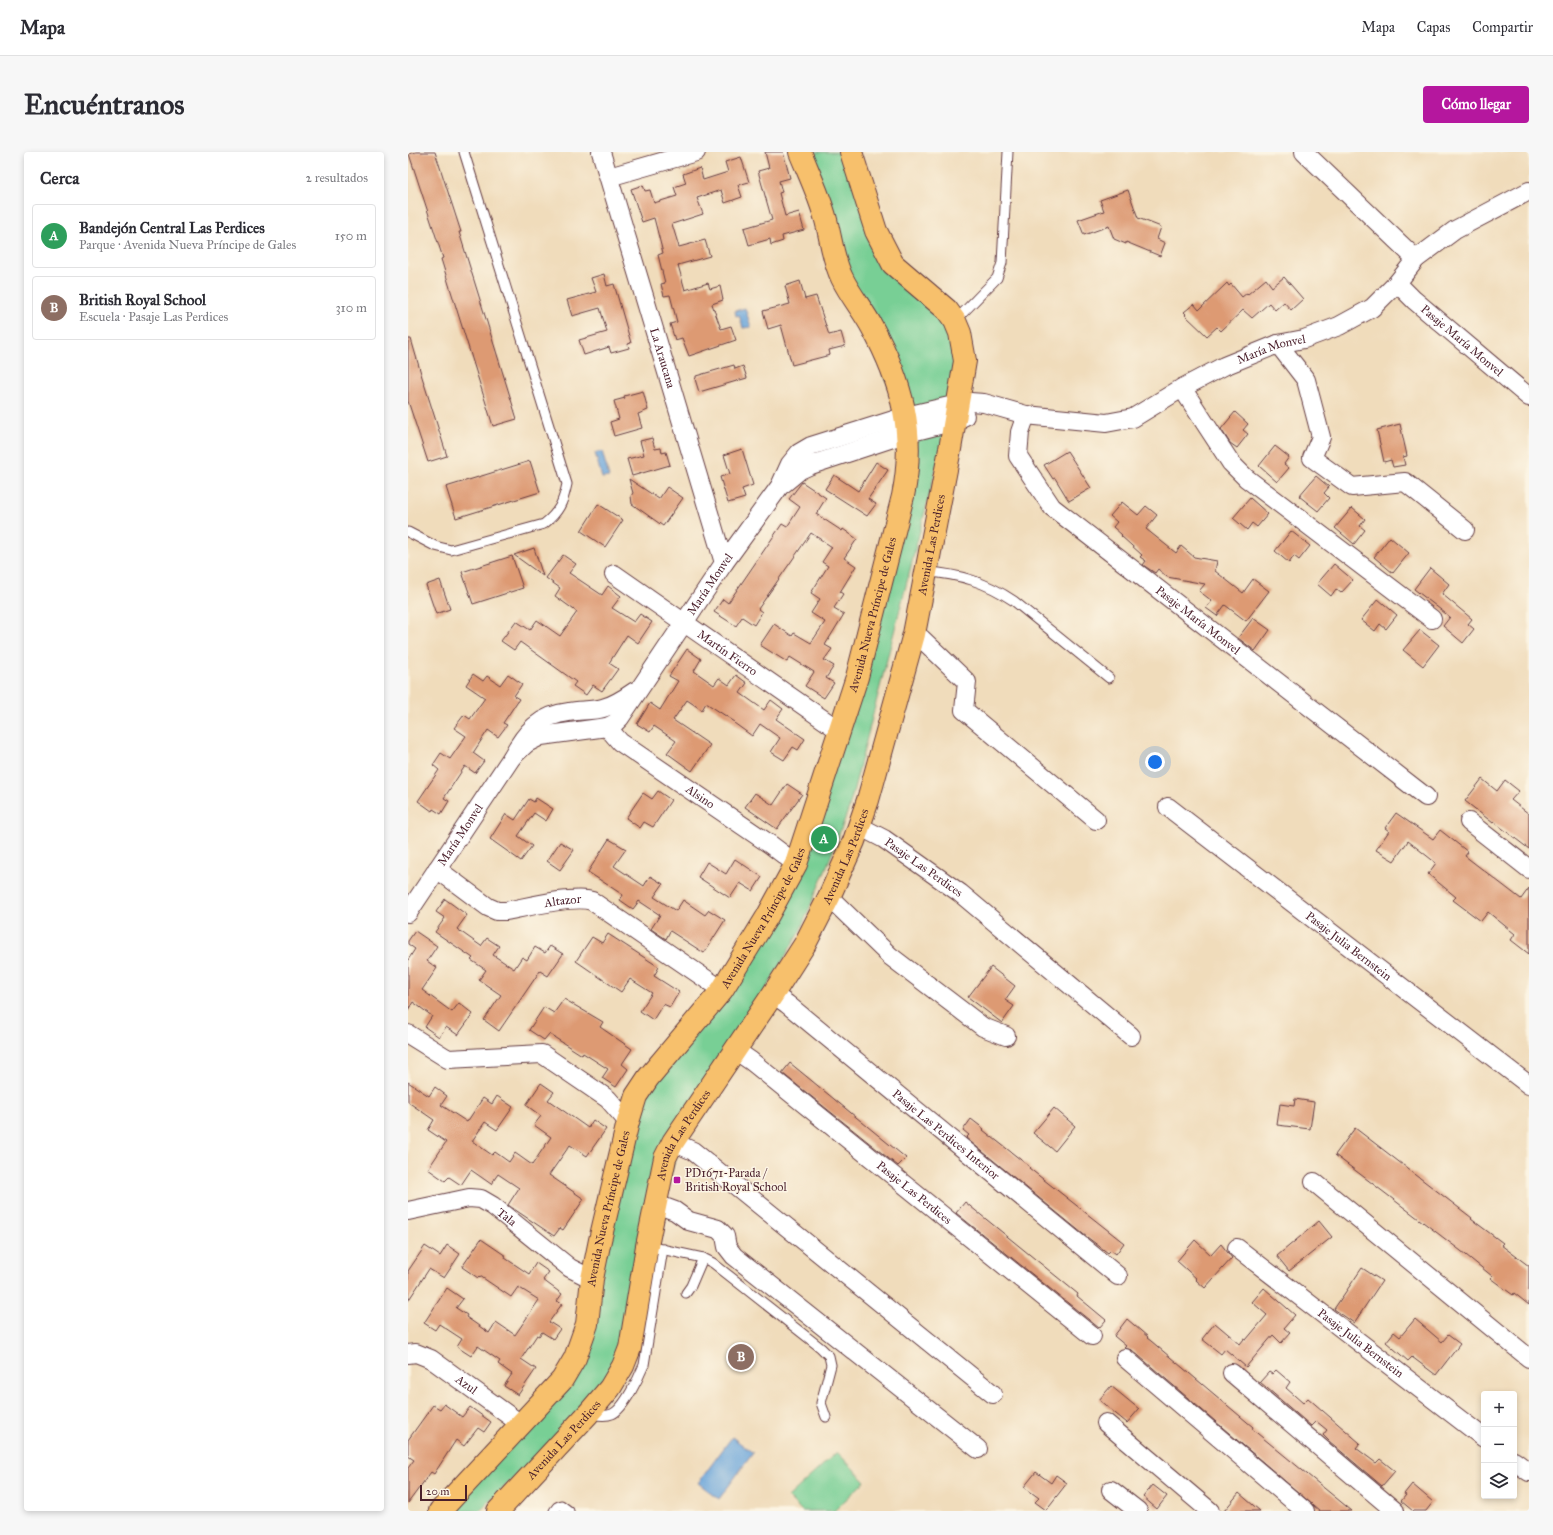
<!DOCTYPE html>
<html lang="es">
<head>
<meta charset="utf-8">
<style>
  body { margin:0; font-family:"IM FELL Great Primer",serif; background:#f7f7f7; color:#2b2b33 }
  .controls { position:absolute; right:12px; bottom:12px; display:grid; overflow:hidden; border-radius:4px; box-shadow:0 2px 6px #0003 }
  .controls button { width:36px; height:36px; display:grid; place-items:center; padding:0; border:0; border-bottom:1px solid #e1e1e2; background:#fff; color:#2b2b33; font:20px sans-serif }
  .scale { position:absolute; left:12px; bottom:10px; width:47px; box-sizing:border-box; padding-left:4px; border:2px solid #4a1f2b; border-top:0; font-size:11px; line-height:14px; white-space:nowrap; color:#4a1f2b; -webkit-text-stroke:3px #fcf5e5; paint-order:stroke }
  .you { position:absolute; left:747px; top:610px; width:14px; height:14px; margin:-10px; border:3px solid #fff; border-radius:50%; background:#1a73e8; box-shadow:0 0 0 6px #1a73e833 }
  .badge { display:grid; place-items:center; width:26px; height:26px; border-radius:50%; background:#b5179e; color:#fff; font-size:13px; font-weight:700 }
  .pin { position:absolute; translate:-50% -50%; border:2px solid #fff; box-shadow:0 1px 4px #0006 }
  .list { margin:0; padding:0; list-style:none }
  h2 { display:flex; justify-content:space-between; align-items:center; height:52px; margin:0; padding:0 16px; font-size:17px }
  h2 small { font-size:13px; font-weight:400; color:#7c7c81 }
  .list li { display:grid; grid-template-columns:26px 1fr auto; gap:12px; align-items:center; box-sizing:border-box; height:64px; margin:0 8px 8px; padding:0 8px; border:1px solid #e1e1e2; border-radius:4px }
  .list b { display:block; font-size:15px; white-space:nowrap }
  .list p { margin:0; font-size:13px; white-space:nowrap; color:#7c7c81 }
  .list em { font-size:13px; font-style:normal; color:#7c7c81 }
  .icon { flex:none; width:22px; height:22px; fill:none; stroke:currentColor; stroke-width:2; stroke-linecap:round; stroke-linejoin:round }
  .map { position:relative; flex:none; width:1121px; height:1359px; overflow:hidden; border-radius:4px }
  header { display:flex; align-items:center; gap:24px; box-sizing:border-box; height:56px; padding:0 20px; background:#fff; border-bottom:1px solid #e1e1e2 }
  header strong { font-size:19px }
  nav { display:flex; gap:22px; margin-inline-start:auto; font-size:14px }
  .intro { display:flex; align-items:center; justify-content:space-between; box-sizing:border-box; height:96px; padding:0 24px }
  h1 { margin:0; font-size:28px }
  .button { padding:10px 18px; border-radius:4px; background:#b5179e; color:#fff; font-size:14px; font-weight:700 }
  main { display:flex; gap:24px; padding:0 24px }
  aside { flex:1; background:#fff; border-radius:4px; box-shadow:0 2px 6px #0003 }
  .map>svg:first-child { display:block }
</style>
</head>
<body>
<header>
<strong>Mapa</strong>
<nav><a>Mapa</a><a>Capas</a><a>Compartir</a></nav>
</header>
<div class="intro"><h1>Encuéntranos</h1><a class="button">Cómo llegar</a></div>
<main>
<aside>
<h2>Cerca<small>2 resultados</small></h2>
<ul class="list">
<li><span class="badge" style="background:#2e9e5b">A</span><div><b>Bandejón Central Las Perdices</b><p>Parque · Avenida Nueva Príncipe de Gales</p></div><em>150 m</em></li>
<li><span class="badge" style="background:#8d6e63">B</span><div><b>British Royal School</b><p>Escuela · Pasaje Las Perdices</p></div><em>310 m</em></li>
</ul>
</aside>
<div class="map">
<svg width="1121" height="1359" viewBox="0 0 1121 1359">
  <rect width="100%" height="100%" fill="#fcf5e5"/>
  <filter id="ink" filterUnits="userSpaceOnUse"><feTurbulence type="fractalNoise" baseFrequency=".025" numOctaves="2"/><feDisplacementMap in="SourceGraphic" scale="8" xChannelSelector="R" yChannelSelector="G"/><feConvolveMatrix kernelMatrix="1 2 1 2 8 2 1 2 1" color-interpolation-filters="sRGB"/></filter>
  <filter id="wash" filterUnits="userSpaceOnUse"><feTurbulence type="fractalNoise" baseFrequency=".012" numOctaves="4" result="noise"/><feDisplacementMap in="SourceGraphic" scale="16" xChannelSelector="R" yChannelSelector="G"/><feGaussianBlur stdDeviation="0.9" result="paint"/><feColorMatrix in="noise" values="0 0 0 0 0 0 0 0 0 0 0 0 0 0 0 0 0 1.4 0 .05"/><feComposite in="paint" operator="in"/></filter>
  <g filter="url(#wash)">
    <rect width="100%" height="100%" fill="#f0dcbb"/>
    <g fill="#78cf95" stroke="#617760">
      <path d="M395,0H435L463,86L536,161L553,208L535,289L441,656L421,709L392,779L360,834L285,947L214,1188L200,1223L138,1296L71,1359H39L167,1219L195,1109L235,947L386,731L506,295L433,120Z"/>
      <path d="M429,1300L457,1329L426,1359H394L380,1345Z"/>
    </g>
    <g fill="#6aa5da" stroke="#5a6282">
      <path d="M337,156L343,175L335,176L331,163L328,164L327,159Z"/>
      <path d="M194,299L201,325L194,326L187,301Z"/>
      <path d="M324,1285L345,1301L311,1347L290,1331Z"/>
    </g>
    <g id="blocks">
      <g fill="#dd9a73">
        <path d="M8,0H27L53,80H51L109,267L85,274L33,107L35,106L1,2Z"/>
        <path d="M357,0H375L382,26L371,29L374,40L371,41L377,64L391,60L396,78L374,84L375,89L363,93L362,87L341,93L336,76L364,68L350,19L361,16Z"/>
        <path d="M333,5L341,30L330,33L334,45L317,51L313,38L289,46L295,62L264,72L271,95L297,88L302,104L270,113L277,138L300,131L302,137L312,134L315,148L304,152L313,177L323,174L328,188L281,204L274,186L267,188L262,172L269,170L262,143L256,144L253,132L257,131L250,103L255,101L246,66L234,70L223,37L235,33L237,39L242,38L246,51L269,44L266,35L278,31L275,22L292,16L295,28L320,20L317,10Z"/>
        <path d="M720,38L730,66L753,75L749,87L757,91L752,104L718,90V92L706,87L701,74L676,83L670,68L696,59L692,48Z"/>
        <path d="M196,122L199,134L206,132L223,191L220,192L221,196L203,201L201,195L176,203L171,188L199,180L192,156L164,164L159,148L188,140L183,126Z"/>
        <path d="M876,125L895,147L883,158L876,150L867,158L861,151L844,166L835,158L813,179L809,175L799,184L777,163L778,162L776,160L786,152L791,158L819,131L821,134L823,132L834,145L839,141L840,142L858,127L864,135Z"/>
        <path d="M392,129L397,147L408,144L421,183L433,180L437,194L421,198L422,203L384,213L373,173L360,177L355,159L382,152L377,134Z"/>
        <path d="M0,187H3L14,225L39,304L20,310L0,249Z"/>
        <path d="M326,213L327,217L335,214L339,226L291,240L287,227L288,226V224Z"/>
        <path d="M235,239L240,258L230,262L234,276L206,284L202,270L211,267L206,249L217,246L216,244Z"/>
        <path d="M827,260L840,272L835,278L840,282L829,296L822,291L813,277Z"/>
        <path d="M992,272L999,304L995,305L997,313L985,315L983,308L976,310L969,278Z"/>
        <path d="M244,286L247,297L253,296L254,301L258,300L262,313L224,324L219,307L236,303L232,289Z"/>
        <path d="M867,294L881,305L876,312L881,316L869,330L851,314Z"/>
        <path d="M334,297L345,333L334,337L337,346L320,351L312,325L322,322L316,303Z"/>
        <path d="M659,299L683,336L661,349L647,326L645,327L636,313Z"/>
        <path d="M122,309L132,340L48,366L38,335Z"/>
        <path d="M468,310L480,318L460,347L468,352L459,364L417,337L426,323L450,339Z"/>
        <path d="M908,324L921,335L916,341L921,346L910,359L891,344Z"/>
        <path d="M221,327L251,347L259,335L275,346L255,374L224,352L223,344L225,341Z"/>
        <path d="M394,330L418,346L408,362L434,379L435,377L449,387L436,406L448,414L432,440L435,442L426,456L436,462L417,493L424,497L416,508L426,514L418,526L426,531L416,546L397,534L406,520L382,505L379,510L352,493L366,472L384,484L386,481L403,491L417,470L403,461L412,447L403,441L420,414L414,410L424,395L403,381L350,457L354,460L346,473L334,465L328,474L306,460L315,447L320,451L374,372L379,375L392,355L381,347Z"/>
        <path d="M842,346L860,362L849,375L844,371L839,378L825,366Z"/>
        <path d="M714,350L730,363L738,354L749,363L738,377L768,401L773,394L786,405L809,409L807,419L835,441L845,427L861,439L838,469L817,453L809,464L798,456L804,449L791,439L797,432L759,425L750,417L747,421L735,413L738,409L732,405L734,403L713,384L714,383L705,375L709,370L702,364Z"/>
        <path d="M190,352L215,368L197,395L173,379Z"/>
        <path d="M944,356L957,367L952,374L957,378L946,392L927,376Z"/>
        <path d="M883,379L902,394L891,408L886,404L881,411L867,399Z"/>
        <path d="M982,385L1001,401L985,421L966,405Z"/>
        <path d="M126,396L135,424L106,403Z"/>
        <path d="M155,403L168,412L161,421L194,443L200,434L213,444L204,456L226,470L232,462L244,470L230,491L219,483L201,511L210,517L194,539L185,533L178,543L165,534L168,530L112,490L106,498L93,489L108,469L122,478L129,468L152,484L169,460L147,444L152,436L138,426Z"/>
        <path d="M104,404L115,436L65,452L54,420Z"/>
        <path d="M926,412L945,428L933,441L928,437L923,444L909,432Z"/>
        <path d="M1022,416L1041,432L1034,442L1064,467L1060,472L1066,477L1055,491L1035,474L1042,465L1006,437Z"/>
        <path d="M32,428L42,457L28,462L18,433Z"/>
        <path d="M970,447L989,463L978,477L972,472L967,479L953,468Z"/>
        <path d="M845,466L862,478L847,499L830,486Z"/>
        <path d="M1012,478L1031,493L1015,514L995,498Z"/>
        <path d="M279,497L293,507L286,519L306,533L311,526L321,533L328,523L339,531L332,541L356,558L363,548L375,557L368,567L397,587L390,598L385,595L376,608L363,600L372,586L352,572L344,584L326,571L327,570L298,551L294,558L279,548L265,568L302,593L284,619L259,601L268,589L246,574L242,580L229,572L242,551L252,558L270,529L261,524Z"/>
        <path d="M65,522L75,529L79,524L92,533L100,522L114,532L106,544L111,547L95,571L99,573L90,585L80,578L65,601L76,609L67,621L57,614L36,646L41,649L33,662L25,657L24,659L10,649L31,618L25,613L33,601L42,607L58,584L46,576L56,563L62,567L77,546L58,533Z"/>
        <path d="M1074,627L1089,639L1097,628L1111,639L1103,648L1121,662V697L1086,670L1085,671L1057,649Z"/>
        <path d="M379,632L394,642L369,677L337,655L347,641L365,653Z"/>
        <path d="M250,639L263,648L245,675L236,670L232,676L218,666L235,641L244,647Z"/>
        <path d="M128,646L145,657L138,669L126,661L110,684L124,694L113,709L82,687L98,662L107,668L121,647L126,650Z"/>
        <path d="M988,661L1025,687L1032,678L1060,700L1057,704L1113,747L1121,736V802L1103,788L1107,782L1080,760L1073,769L1045,748L1048,745L1020,722L1028,711L1000,689L986,709L968,698L981,679L977,676Z"/>
        <path d="M201,687L218,697L206,714L236,734L242,724L255,732L246,745L268,759L275,748L297,763L301,758L317,768L296,801L262,779L258,787L243,777L252,763L231,749L225,757L212,748L215,743L180,720Z"/>
        <path d="M152,690L166,698L152,718L139,709Z"/>
        <path d="M327,707L354,725L345,739L332,731L322,746L290,725L299,710L318,722Z"/>
        <path d="M37,747L59,763L49,777L73,794L79,786L91,794L85,803L106,817L114,805L119,808L127,795L137,801L142,794L155,802L140,824L132,819L91,879L76,868L93,843L71,828L78,818L63,808L65,806L27,780L37,766L28,760Z"/>
        <path d="M7,779L29,794L19,809L29,816L14,838L44,860L51,851L65,862L50,883L38,875L31,885L17,875L24,864L5,850L0,858V808L7,797L0,792V789Z"/>
        <path d="M200,782L251,815L246,824L271,840L262,855L255,852L245,868L232,859L244,841L222,827L213,840L168,809L184,785L194,791Z"/>
        <path d="M583,815L607,834L597,848L606,854L594,871L560,845Z"/>
        <path d="M156,847L195,870L192,875L224,897L214,912L220,917L208,935L194,926L200,917L175,901L174,903L141,882L136,888L121,878L136,855L146,861Z"/>
        <path d="M382,911L498,1006L490,1014L374,921Z"/>
        <path d="M0,930L21,944L27,935L39,944L33,953L59,970L75,946L84,952L89,944L105,955L89,978L77,970L64,989L84,1003L87,1000L101,1010L107,1001L124,1013L143,985L126,973L133,964L118,953L133,931L146,940L140,948L180,976L185,968L198,977L179,1004L162,993L141,1023L176,1047L155,1078L152,1076L146,1084L100,1053L111,1036L90,1022L83,1032L63,1018L53,1033L41,1025L37,1029L20,1017L38,990L20,978L26,968L0,950Z"/>
        <path d="M887,947L906,950L902,977L869,973L872,952L886,954Z"/>
        <path d="M646,956L667,974L647,999L625,981Z"/>
        <path d="M563,967L576,977L575,978L622,1015L621,1016L716,1091L708,1102L703,1098L700,1101L675,1082L558,986L561,983L555,978Z"/>
        <path d="M947,976L1064,1066L1063,1067L1095,1091L1093,1093L1121,1114V1153L1106,1141L1105,1143L1082,1126L1084,1124L1053,1099L927,1003Z"/>
        <path d="M557,1050L670,1142L669,1144L698,1168L691,1176L548,1061Z"/>
        <path d="M911,1069L924,1085L881,1119L869,1104Z"/>
        <path d="M73,1087L98,1104L97,1106L121,1122L128,1111L141,1120L135,1128L154,1142L149,1149L154,1152L141,1170L152,1177L145,1187L134,1180L131,1184L129,1183L113,1207L128,1217L110,1243L96,1234L104,1222L90,1212L92,1209L70,1194L63,1204L49,1195L54,1187L31,1172L27,1178L16,1171L39,1136L55,1147L48,1156L59,1163L58,1165L81,1181L88,1170L107,1183L131,1148L110,1135L103,1145L72,1124L70,1126L54,1115Z"/>
        <path d="M787,1088L803,1103L813,1092L824,1106L797,1136L788,1128L789,1127L769,1109Z"/>
        <path d="M39,1093L52,1102L36,1126L21,1117L0,1149V1119L17,1094L32,1104Z"/>
        <path d="M954,1116L974,1129L946,1171L926,1157Z"/>
        <path d="M856,1136L887,1163L876,1176L882,1181L873,1191L865,1183L838,1215L817,1197L813,1202L794,1187L807,1171L832,1192L836,1187L838,1188L859,1163L844,1150Z"/>
        <path d="M719,1167L740,1185L739,1186L743,1189L845,1275L844,1277L944,1359H912L724,1198L716,1196L718,1194L706,1184Z"/>
        <path d="M1007,1167L1034,1190L1040,1183L1052,1192L1028,1223L1004,1205L1000,1209L978,1190L986,1180L992,1185Z"/>
        <path d="M868,1218L882,1230L878,1236L895,1251L900,1246L952,1291L948,1296L968,1311L972,1307L987,1319L974,1334L921,1289L915,1283L919,1278L908,1269L903,1274L852,1230L861,1220L864,1222Z"/>
        <path d="M703,1234L731,1257L719,1271L691,1248Z"/>
        <path d="M36,1252L54,1265L62,1255L83,1270L76,1280L70,1276L56,1294L48,1288L26,1322L23,1320L0,1351V1316L6,1308L0,1304V1288L25,1253L32,1257Z"/>
        <path d="M628,1320L643,1331L648,1323L659,1331L638,1358L627,1350L631,1346L616,1335Z"/>
        <path d="M1004,1332L1025,1350L1018,1359H1005L993,1349L998,1343L996,1342Z"/>
        <path d="M745,1333L759,1344L749,1357L735,1345Z"/>
        <path d="M831,1341L852,1359H816Z"/>
      </g>
    </g>
  </g>
  <g filter="url(#ink)">
    <use href="#blocks" fill-opacity="0" stroke="#633b41" stroke-width="1"/>
    <g fill="none" stroke-linecap="round" stroke-linejoin="round">
      <defs>
        <g id="service">
          <path d="M547,169L589,126L594,111L600,0"/>
          <path d="M0,380L27,394L43,398L136,372C151,360 155,351 159,332L56,0"/>
          <path d="M519,420C551,422 578,430 606,449L701,526"/>
          <path d="M239,1094L295,1106L305,1111L413,1196L421,1204L423,1213L413,1251L418,1265"/>
          <path d="M278,1141L283,1134L295,1106"/>
          <path d="M182,1262C189,1263 197,1265 204,1262C216,1257 231,1225 236,1213L255,1097"/>
          <path d="M146,1359L149,1355L153,1353L161,1359"/>
        </g>
        <g id="minor">
          <path id="s1" d="M193,0L316,411"/>
          <path d="M896,0L1008,107"/>
          <path d="M201,25L288,0"/>
          <path id="s2" d="M989,131L1006,148L1121,245"/>
          <path d="M870,192L898,228L913,285L904,306L944,335L997,330L1057,378"/>
          <path d="M774,236L823,311L838,326L1024,467"/>
          <path id="s3" d="M618,263L612,280L610,304L644,355L1018,645"/>
          <path d="M375,332L392,318L403,313L500,281L547,269L557,264"/>
          <path id="s4" d="M206,422L432,579"/>
          <path d="M506,482L514,487L559,530L556,558L688,668"/>
          <path id="s5" d="M199,575L212,590L363,693L388,712"/>
          <path id="s6" d="M104,605L119,591L133,584L199,575L207,571L212,566L316,411L372,334L382,312L391,301L403,294L498,264L550,252L562,250L576,251L618,263L698,271L725,266L774,236L816,214L870,192L896,187L931,174L964,156L989,131L1008,107L1047,78L1121,39"/>
          <path id="s7" d="M760,655L1121,933"/>
          <path d="M1061,670L1121,717"/>
          <path id="s8" d="M451,674L476,687L552,741L723,884"/>
          <path id="s9" d="M29,717L80,755L89,759H98C118,755 167,743 184,749L314,838"/>
          <path d="M421,745L482,804L575,875L598,884"/>
          <path id="s10" d="M0,761L104,605C117,580 132,563 161,560C172,558 184,559 195,556C207,553 217,546 227,539"/>
          <path id="s11" d="M365,842L379,852L710,1124"/>
          <path d="M0,882L40,907L134,902L200,947L220,970"/>
          <path id="s12" d="M327,898L343,909L684,1184"/>
          <path d="M265,990L285,999L585,1242"/>
          <path d="M906,1030L1121,1206"/>
          <path d="M248,1052L267,1059L281,1069L310,1077L317,1084L319,1095L326,1104L570,1297"/>
          <path id="s13" d="M0,1059L61,1046L73,1047L85,1054L162,1116L184,1127"/>
          <path id="s14" d="M829,1096L1076,1286"/>
          <path id="s15" d="M0,1202L8,1201L23,1207L114,1273"/>
          <path d="M717,1206L897,1359"/>
          <path d="M824,1221L987,1359"/>
          <path d="M698,1271L802,1359"/>
          <path d="M1106,1309L1121,1320"/>
          <path d="M703,1338L730,1359"/>
        </g>
        <g id="primary">
          <path id="s16" d="M32,1359L154,1228L167,1206L179,1172L184,1127L192,1088L220,970L228,944L240,926L314,838L359,765L388,712L449,525L495,344C508,281 494,230 464,175C455,158 442,143 434,126C425,108 423,87 418,68C412,45 401,22 392,0"/>
          <path id="s17" d="M90,1359L180,1262L202,1236L215,1214L222,1196L239,1094L257,1006L265,990L365,842L397,792L421,745L446,689L460,648L506,482L542,297L557,209L552,181L547,169L539,158L485,112L468,79L443,0"/>
        </g>
      </defs>
      <use href="#service" stroke="#633b41" stroke-width="11"/>
      <use href="#minor" stroke="#633b41" stroke-width="20"/>
      <use href="#primary" stroke="#633b41" stroke-width="24"/>
      <use href="#service" stroke="#fff" stroke-width="9"/>
      <use href="#minor" stroke="#fff" stroke-width="18"/>
      <use href="#primary" stroke="#f7c06c" stroke-width="22"/>
    </g>
  </g>
  <rect fill="#b5179e" stroke="#fcf5e5" stroke-width="1.5" x="265" y="1024" width="8" height="8" rx="2"/>
  <g text-anchor="middle" dominant-baseline="central" stroke-width="3" stroke-linejoin="round" paint-order="stroke">
    <g font-size="12" fill="#4a1f2b" stroke="#fcf5e5">
      <text stroke="none"><textPath href="#s2" startOffset="87">Pasaje María Monvel</textPath></text>
      <text stroke="none"><textPath href="#s6" startOffset="939">María Monvel</textPath></text>
      <text stroke="none"><textPath href="#s1" startOffset="215">La Araucana</textPath></text>
      <text stroke="none"><textPath href="#s17" startOffset="1081">Avenida Las Perdices</textPath></text>
      <text stroke="none"><textPath href="#s6" startOffset="280">María Monvel</textPath></text>
      <text stroke="none"><textPath href="#s16" startOffset="1018">Avenida Nueva Príncipe de Gales</textPath></text>
      <text stroke="none"><textPath href="#s3" startOffset="288">Pasaje María Monvel</textPath></text>
      <text stroke="none"><textPath href="#s4" startOffset="138">Martín Fierro</textPath></text>
      <text stroke="none"><textPath href="#s5" startOffset="117">Alsino</textPath></text>
      <text stroke="none"><textPath href="#s10" startOffset="94">María Monvel</textPath></text>
      <text stroke="none"><textPath href="#s17" startOffset="757">Avenida Las Perdices</textPath></text>
      <text stroke="none"><textPath href="#s8" startOffset="77">Pasaje Las Perdices</textPath></text>
      <text stroke="none"><textPath href="#s9" startOffset="140">Altazor</textPath></text>
      <text stroke="none"><textPath href="#s16" startOffset="694">Avenida Nueva Príncipe de Gales</textPath></text>
      <text stroke="none"><textPath href="#s7" startOffset="228">Pasaje Julia Bernstein</textPath></text>
      <text stroke="none"><textPath href="#s11" startOffset="223">Pasaje Las Perdices Interior</textPath></text>
      <text stroke="none"><textPath href="#s17" startOffset="433">Avenida Las Perdices</textPath></text>
      <text stroke="none"><textPath href="#s12" startOffset="229">Pasaje Las Perdices</textPath></text>
      <text stroke="none"><textPath href="#s16" startOffset="358">Avenida Nueva Príncipe de Gales</textPath></text>
      <text stroke="none"><textPath href="#s13" startOffset="106">Tala</textPath></text>
      <text stroke="none"><textPath href="#s14" startOffset="156">Pasaje Julia Bernstein</textPath></text>
      <text stroke="none"><textPath href="#s15" startOffset="68">Azul</textPath></text>
      <text stroke="none"><textPath href="#s17" startOffset="97">Avenida Las Perdices</textPath></text>
    </g>
    <g font-size="12" fill="#4a1f2b" stroke="#fcf5e5" text-anchor="start">
      <text x="277" y="1021">PD1671-Parada /<tspan x="277" dy="14">British Royal School</tspan></text>
    </g>
  </g>
</svg>
<div class="controls">
<button>+</button>
<button>−</button>
<button><svg class="icon" aria-label="layers" viewBox="0 0 24 24"><path d="M12 4l9 5-9 5-9-5zM3 14l9 5 9-5"/></svg></button>
</div>
<div class="scale">20 m</div>
<div class="you"></div>
<div class="pin badge" style="left:416px;top:687px;background:#2e9e5b">A</div>
<div class="pin badge" style="left:333px;top:1205px;background:#8d6e63">B</div>
</div>
</main>
</body>
</html>
